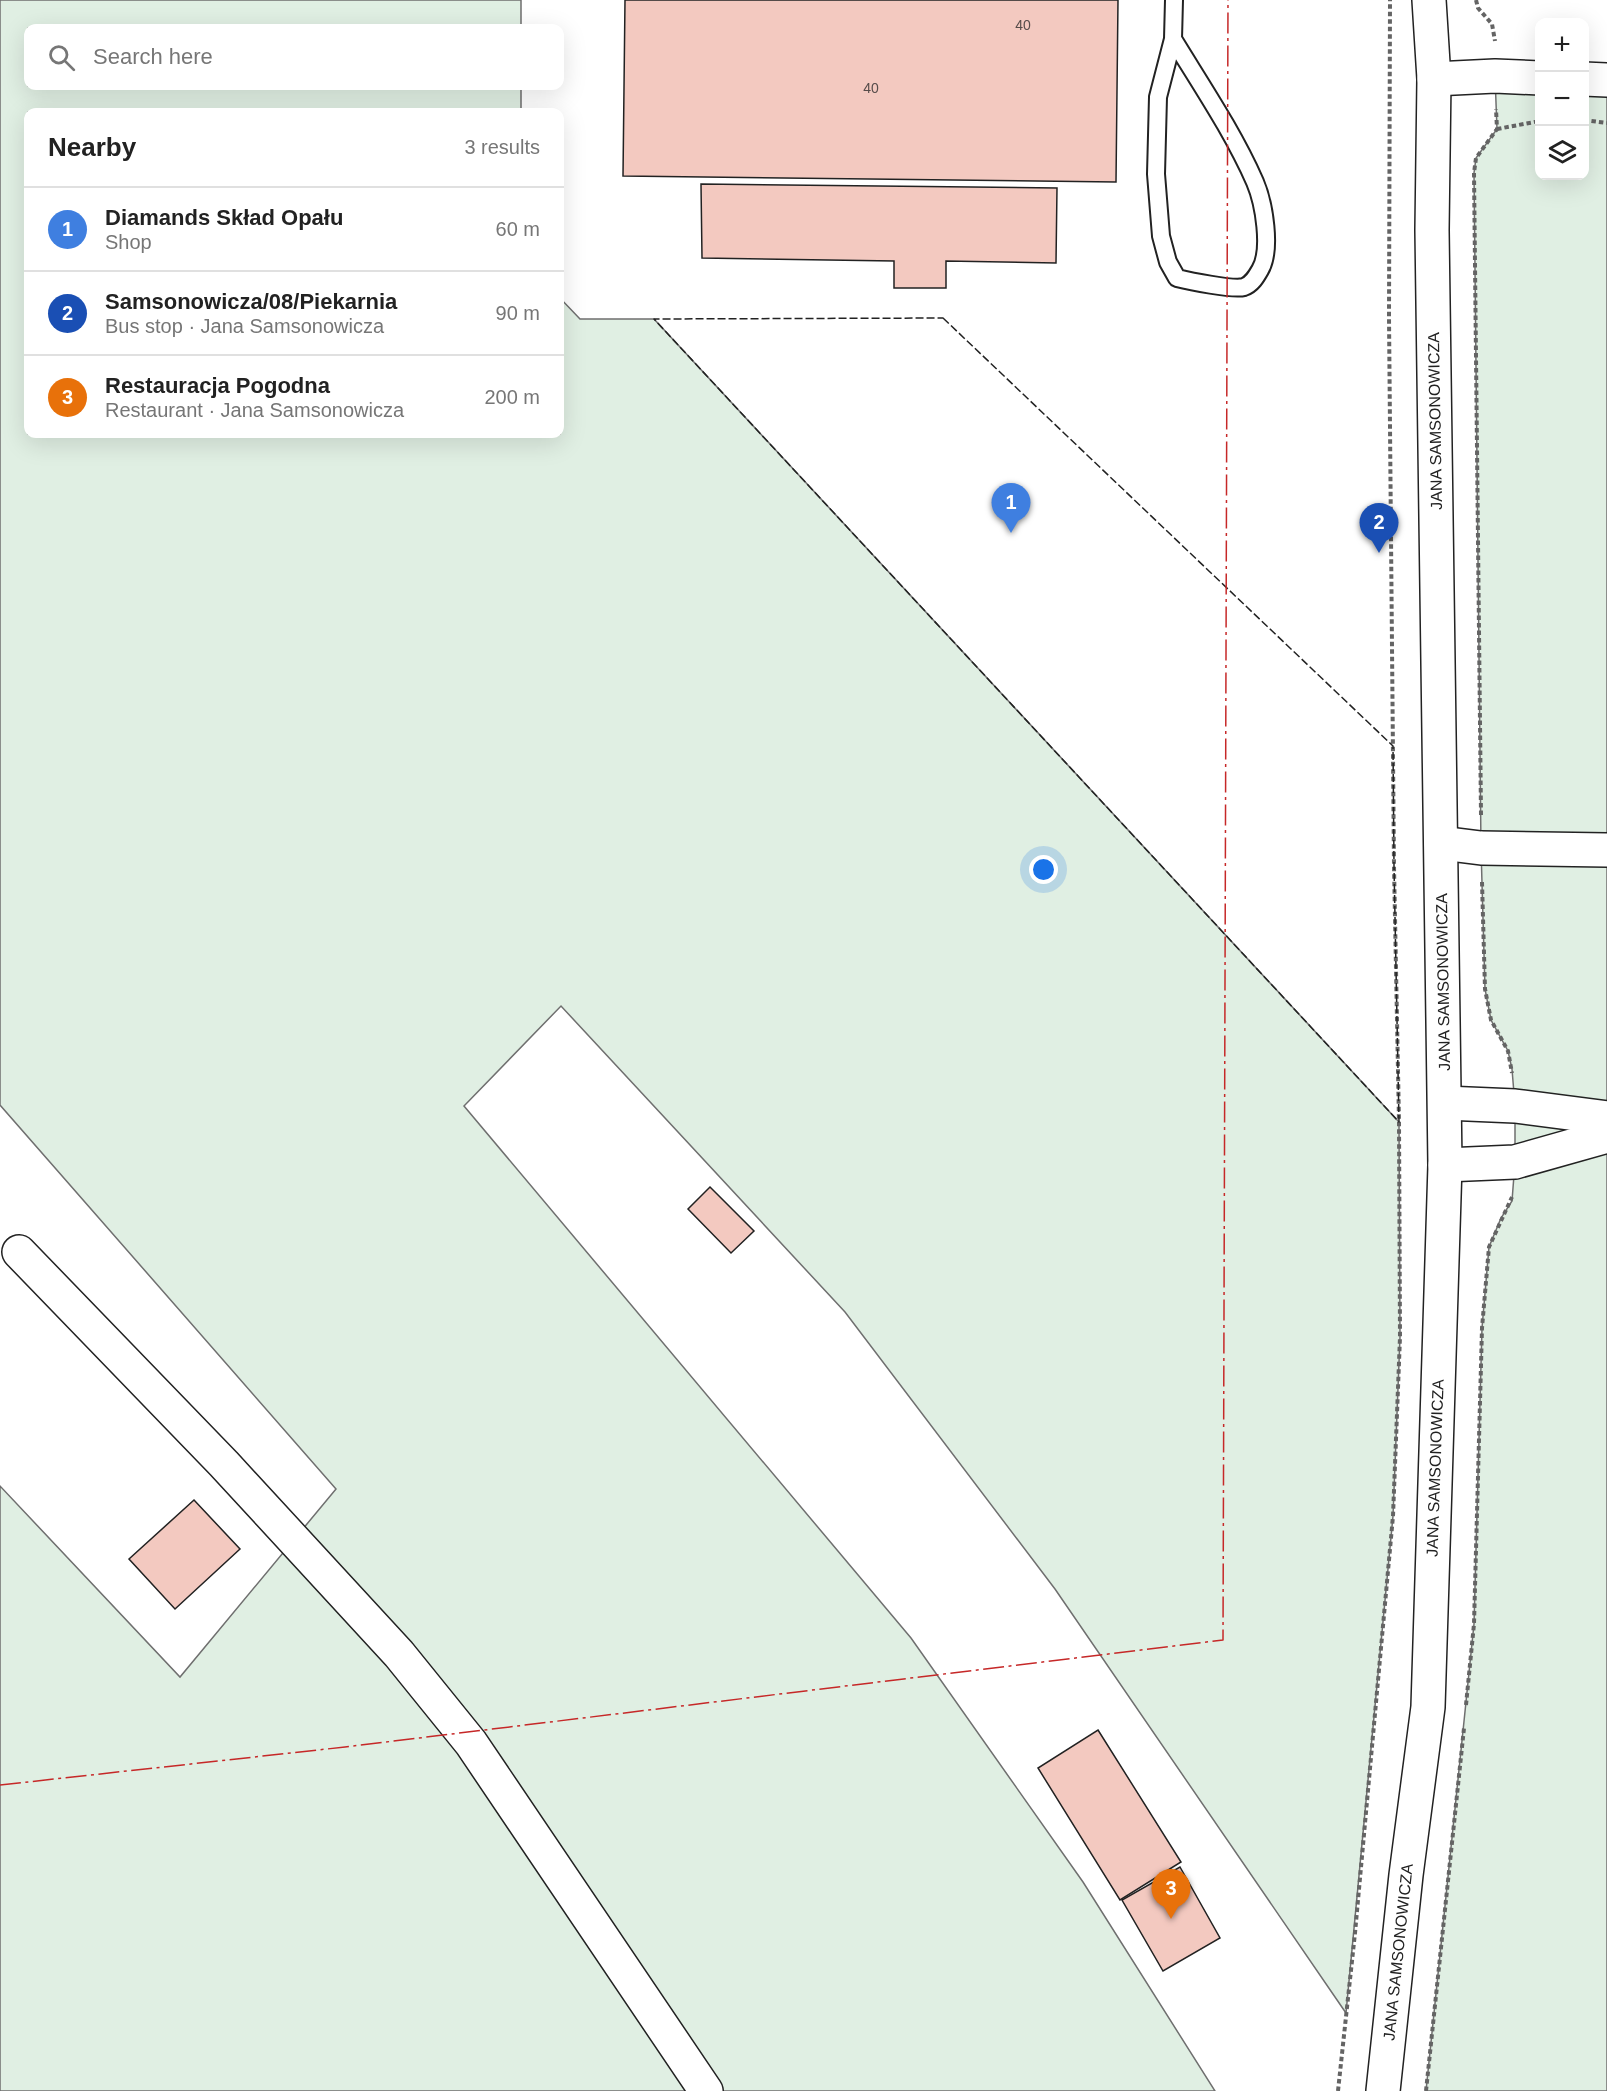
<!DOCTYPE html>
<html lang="en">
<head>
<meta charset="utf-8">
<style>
  body { margin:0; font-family:Helvetica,sans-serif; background:#f2f2f2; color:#222 }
  .controls { position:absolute; right:18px; top:18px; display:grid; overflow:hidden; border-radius:12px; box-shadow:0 6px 24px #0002 }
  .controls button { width:54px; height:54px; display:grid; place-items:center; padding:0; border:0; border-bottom:2px solid #e0e0e0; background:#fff; color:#222; font:30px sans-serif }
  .you { position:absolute; left:1044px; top:870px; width:21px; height:21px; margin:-15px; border:4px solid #fff; border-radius:50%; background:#1a73e8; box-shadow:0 0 0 9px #1a73e833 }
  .badge { display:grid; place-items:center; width:39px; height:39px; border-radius:50%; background:#c62828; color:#fff; font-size:20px; font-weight:700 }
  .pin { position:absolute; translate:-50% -50px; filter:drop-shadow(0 2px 3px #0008) }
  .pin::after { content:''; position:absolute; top:32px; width:21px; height:18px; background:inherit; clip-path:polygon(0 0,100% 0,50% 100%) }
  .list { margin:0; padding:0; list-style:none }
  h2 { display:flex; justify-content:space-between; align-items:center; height:78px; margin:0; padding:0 24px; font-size:26px }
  h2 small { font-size:20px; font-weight:400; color:#767676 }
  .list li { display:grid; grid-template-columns:39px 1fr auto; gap:18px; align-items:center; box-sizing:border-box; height:84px; padding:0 24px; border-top:2px solid #e0e0e0 }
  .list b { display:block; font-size:22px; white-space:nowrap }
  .list p { margin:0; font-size:20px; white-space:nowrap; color:#767676 }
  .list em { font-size:20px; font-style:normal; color:#767676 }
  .icon { flex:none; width:33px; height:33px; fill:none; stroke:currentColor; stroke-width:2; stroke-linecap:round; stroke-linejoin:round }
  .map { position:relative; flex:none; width:1607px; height:2091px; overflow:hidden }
  .search { position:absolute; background:#fff; box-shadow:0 6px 24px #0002; left:24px; top:24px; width:540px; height:66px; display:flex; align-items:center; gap:15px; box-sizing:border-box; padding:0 21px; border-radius:12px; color:#767676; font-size:22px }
  .panel { position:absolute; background:#fff; box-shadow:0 6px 24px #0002; left:24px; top:108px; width:540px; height:330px; border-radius:12px }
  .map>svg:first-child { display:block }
</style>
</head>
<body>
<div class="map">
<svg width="1607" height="2091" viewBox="0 0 1607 2091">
  <rect width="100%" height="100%" fill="#fff"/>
  <g fill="#e0efe3" stroke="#6f6f6f" stroke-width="1.5">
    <path d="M0,0H521V28H28V86H521V112H28V434H560V298L580,319H654L1399,1122L1400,1337L1393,1516L1346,2013L1055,1589L845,1312L561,1006L464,1106L911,1638L1083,1882L1215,2091H0V1486L180,1677L336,1489L0,1105Z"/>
    <path d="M1495,76L1539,80L1540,176H1584L1585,83L1607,85V2091H1426L1474,1624L1482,1328L1489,1247L1501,1218L1512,1201L1515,1162V1106L1512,1069L1508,1051L1491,1020L1485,989L1481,848L1474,173L1476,158L1497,129Z"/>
  </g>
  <g fill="#f3c9c0" stroke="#222" stroke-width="1.5">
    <path d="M625,0H1118L1116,182L623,176Z"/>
    <path d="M701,184L1057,188L1056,263L946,261V288H894V261L702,258Z"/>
    <path d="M710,1187L754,1231L731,1253L688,1209Z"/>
    <path d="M194,1500L240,1549L175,1609L129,1559Z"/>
    <path d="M1098,1730L1181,1862L1120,1900L1038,1768Z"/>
    <path d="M1180,1867L1220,1938L1163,1971L1122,1900Z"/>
  </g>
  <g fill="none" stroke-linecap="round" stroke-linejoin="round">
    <defs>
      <path id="lane" d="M1173,39C1201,85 1233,132 1255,182C1264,203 1272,250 1260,270C1256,277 1252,284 1244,287C1233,290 1189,281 1177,278L1168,262L1161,236L1156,174L1158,97L1173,39L1174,0"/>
      <g id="street">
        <path d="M1434,79L1495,76L1540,78"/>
        <path d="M1584,79L1607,80"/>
        <path d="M1441,843L1481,848L1607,850"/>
        <path d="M1445,1103L1515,1106L1607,1118"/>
        <path d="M1445,1165L1515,1162L1607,1136"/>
        <path d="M19,1252L224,1464L399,1654L471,1743L706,2091"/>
      </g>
      <path id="secondary" d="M1383,2091L1406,1875L1428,1707L1445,1165L1432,230L1434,79L1429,0"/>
    </defs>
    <use href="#lane" stroke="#222" stroke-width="20"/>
    <use href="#street" stroke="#222" stroke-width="36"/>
    <use href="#secondary" stroke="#222" stroke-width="36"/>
    <g stroke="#646464" stroke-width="4" stroke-dasharray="4.5 3" stroke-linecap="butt">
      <path d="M1476,0L1478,8L1492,24L1495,41"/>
      <path d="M1584,120L1607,123"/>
      <path d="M1497,129L1540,121"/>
      <path d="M1481,815L1474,173L1476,158L1497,129L1496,109"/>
      <path d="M1482,882L1485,989L1491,1020L1508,1051L1512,1073"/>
      <path d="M1466,1705L1474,1624L1482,1328L1489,1247L1512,1197"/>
      <path d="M1338,2091L1355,1933L1393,1516L1400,1337L1399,1122L1394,866L1389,317L1390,0"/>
      <path d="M1426,2091L1464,1728"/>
    </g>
    <use href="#lane" stroke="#fff" stroke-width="16"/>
    <use href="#street" stroke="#fff" stroke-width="33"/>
    <use href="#secondary" stroke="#fff" stroke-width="33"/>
    <path stroke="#222" stroke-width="1.5" stroke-dasharray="8 3" stroke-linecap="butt" d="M943,318L1393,746L1394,866L1399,1122L654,319Z"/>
    <path stroke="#c62828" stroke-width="1.5" stroke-dasharray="21 4.5 3 4.5" stroke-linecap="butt" d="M0,1785L345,1747L1223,1640L1228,0"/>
  </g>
  <g text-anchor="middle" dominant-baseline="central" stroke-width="4.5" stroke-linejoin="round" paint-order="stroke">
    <g font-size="14" fill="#564c4a">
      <text x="1023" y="25">40</text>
      <text x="871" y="88">40</text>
    </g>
    <g font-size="16" fill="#222" stroke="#fff">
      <text transform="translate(1435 421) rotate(-91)">JANA SAMSONOWICZA</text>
      <text transform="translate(1443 982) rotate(-91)">JANA SAMSONOWICZA</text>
      <text transform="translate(1435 1468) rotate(-88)">JANA SAMSONOWICZA</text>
      <text transform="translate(1398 1952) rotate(-84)">JANA SAMSONOWICZA</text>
    </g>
  </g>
</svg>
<div class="controls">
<button>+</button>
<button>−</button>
<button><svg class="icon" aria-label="layers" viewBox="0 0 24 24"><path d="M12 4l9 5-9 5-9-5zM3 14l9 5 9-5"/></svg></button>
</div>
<div class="you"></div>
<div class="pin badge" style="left:1011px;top:533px;background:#3f7fe0">1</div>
<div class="pin badge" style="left:1379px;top:553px;background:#1a4fb4">2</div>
<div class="pin badge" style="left:1171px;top:1919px;background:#e8710a">3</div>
<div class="search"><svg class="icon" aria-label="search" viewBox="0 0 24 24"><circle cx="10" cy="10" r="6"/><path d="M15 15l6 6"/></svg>Search here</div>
<section class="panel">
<h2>Nearby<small>3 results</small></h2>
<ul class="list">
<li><span class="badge" style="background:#3f7fe0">1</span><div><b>Diamands Skład Opału</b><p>Shop</p></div><em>60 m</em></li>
<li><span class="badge" style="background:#1a4fb4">2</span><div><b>Samsonowicza/08/Piekarnia</b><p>Bus stop · Jana Samsonowicza</p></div><em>90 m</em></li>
<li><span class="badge" style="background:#e8710a">3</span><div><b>Restauracja Pogodna</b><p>Restaurant · Jana Samsonowicza</p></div><em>200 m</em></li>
</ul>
</section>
</div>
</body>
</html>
